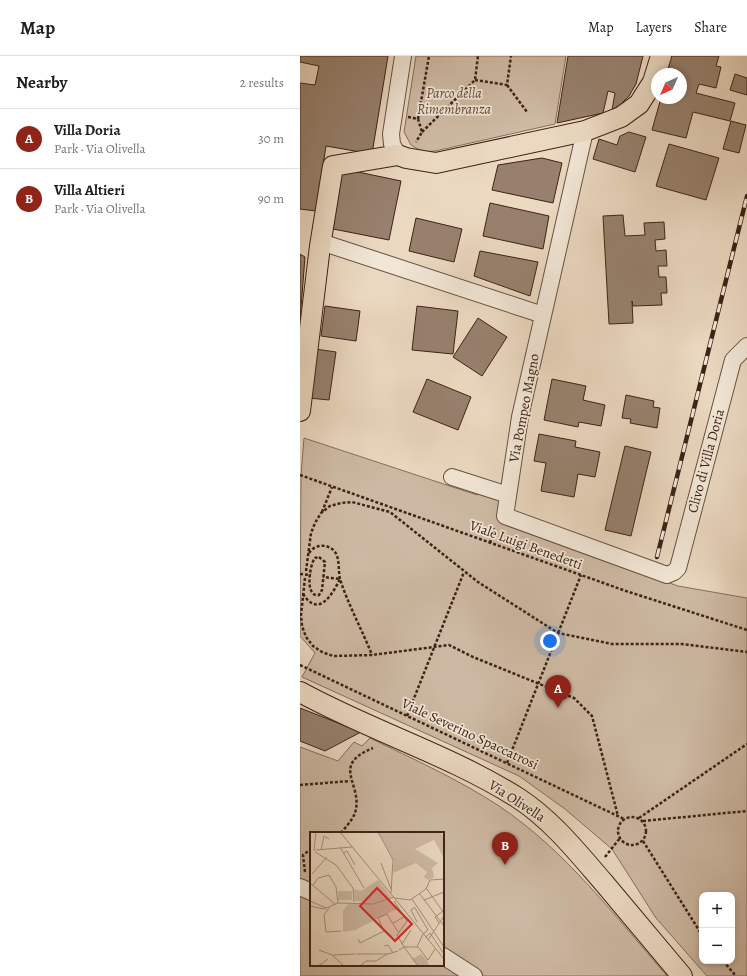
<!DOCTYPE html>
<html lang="en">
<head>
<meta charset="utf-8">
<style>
  body { margin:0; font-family:Alegreya,serif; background:#f6f6f6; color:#202124 }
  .controls { position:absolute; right:12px; bottom:12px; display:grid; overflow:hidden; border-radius:8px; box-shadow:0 2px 6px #0003 }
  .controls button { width:36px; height:36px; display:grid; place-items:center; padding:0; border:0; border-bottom:1px solid #e0e0e0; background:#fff; color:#202124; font:20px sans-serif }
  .compass { position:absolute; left:351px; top:12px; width:36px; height:36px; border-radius:50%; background:#fff; box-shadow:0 2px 6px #0003; rotate:225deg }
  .you { position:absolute; left:250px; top:585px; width:14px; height:14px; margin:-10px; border:3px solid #fff; border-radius:50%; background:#1a73e8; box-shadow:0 0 0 6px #1a73e833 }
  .badge { display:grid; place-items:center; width:26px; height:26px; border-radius:50%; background:#8f2418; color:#fff; font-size:13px; font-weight:700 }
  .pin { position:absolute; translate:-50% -33px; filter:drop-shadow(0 1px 2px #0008) }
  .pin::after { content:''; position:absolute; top:21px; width:14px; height:12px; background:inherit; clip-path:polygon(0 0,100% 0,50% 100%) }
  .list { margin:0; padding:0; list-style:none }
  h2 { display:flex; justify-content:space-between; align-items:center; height:52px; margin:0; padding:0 16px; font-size:17px }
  h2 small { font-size:13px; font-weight:400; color:#757577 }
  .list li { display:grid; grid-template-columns:26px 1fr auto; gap:12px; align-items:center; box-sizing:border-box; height:60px; padding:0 16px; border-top:1px solid #e0e0e0 }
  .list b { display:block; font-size:15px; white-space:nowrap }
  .list p { margin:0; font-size:13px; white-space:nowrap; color:#757577 }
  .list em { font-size:13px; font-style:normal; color:#757577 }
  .map { position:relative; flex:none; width:447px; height:920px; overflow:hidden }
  header { display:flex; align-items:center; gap:24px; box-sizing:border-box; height:56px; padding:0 20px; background:#fff; border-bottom:1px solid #e0e0e0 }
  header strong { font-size:19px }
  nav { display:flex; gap:22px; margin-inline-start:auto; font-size:14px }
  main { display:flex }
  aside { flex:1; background:#fff }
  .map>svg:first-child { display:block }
</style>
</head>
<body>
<header>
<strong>Map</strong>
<nav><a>Map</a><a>Layers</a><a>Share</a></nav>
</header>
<main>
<aside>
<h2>Nearby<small>2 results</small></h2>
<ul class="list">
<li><span class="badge">A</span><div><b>Villa Doria</b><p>Park · Via Olivella</p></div><em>30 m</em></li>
<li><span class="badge">B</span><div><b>Villa Altieri</b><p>Park · Via Olivella</p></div><em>90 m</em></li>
</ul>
</aside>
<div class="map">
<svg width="447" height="920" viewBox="0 0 447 920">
  <rect width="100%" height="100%" fill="#ead8c0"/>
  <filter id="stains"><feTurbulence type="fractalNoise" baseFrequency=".005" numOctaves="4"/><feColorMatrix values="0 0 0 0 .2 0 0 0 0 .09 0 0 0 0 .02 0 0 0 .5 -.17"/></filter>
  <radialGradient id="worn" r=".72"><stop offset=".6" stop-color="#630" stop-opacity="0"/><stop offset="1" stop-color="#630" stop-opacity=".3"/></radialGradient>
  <g fill="#cdb9a3" stroke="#866e5c" fill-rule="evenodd">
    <path d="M116,0H266L255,68L135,95L123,96L111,89L104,76Z"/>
    <path d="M4,382L177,439L179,437L204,445L200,466L378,530L447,542V920H407L356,862L312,793L265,753L219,720L2,621L15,597L0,580L1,419ZM402,839H432V905H402Z"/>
    <path d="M70,682C113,703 158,723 199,750C265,794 315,860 367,920H0V691L38,705L54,686L62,690ZM11,777H143V909H11Z"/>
  </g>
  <g fill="#97816e" stroke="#3e2216">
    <path d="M0,0H88L72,98L26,90L16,155L0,153V27L15,29L19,10L0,6Z"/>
    <path d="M268,0H343L336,28L329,40L320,49L312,54L315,37L308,35L303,57L257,67Z"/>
    <path d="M371,0H419L416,10L421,11L416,32L399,28L396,37L435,47L430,65L393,56L386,82L352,74L361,42H381V18H367Z"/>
    <path d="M435,18L447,22V39L430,34Z"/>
    <path d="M431,65L446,69L439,97L423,93Z"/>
    <path d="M329,76L346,81L335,116L293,103L299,83L317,89L320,80Z"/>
    <path d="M369,88L419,102L406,144L356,130Z"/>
    <path d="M242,102L262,107L253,147L192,134L198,109Z"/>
    <path d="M39,112L101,125L89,184L28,172Z"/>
    <path d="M190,147L249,160L243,193L183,180Z"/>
    <path d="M323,159L325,180L345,179L344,167L364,166L365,183L355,184L356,195L366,194L367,210H358L359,221H366L367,237H361L362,249L333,250L332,245L333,267L309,268L303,160Z"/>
    <path d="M116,162L162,173L154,206L109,195Z"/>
    <path d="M180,195L238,206L230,240L174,220Z"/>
    <path d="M0,198L5,201L0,264Z"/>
    <path d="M25,250L60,255L56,285L21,280Z"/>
    <path d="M117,250L158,255L153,298L112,294Z"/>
    <path d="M178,262L207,281L182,320L153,301Z"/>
    <path d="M15,293L36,296L29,344L9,342Z"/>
    <path d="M127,323L171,341L158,374L113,356Z"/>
    <path d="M252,323L286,330L283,344L305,349L301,370L279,366L278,371L244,364Z"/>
    <path d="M326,339L354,345L353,351L360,352L357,372L330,367L331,363L322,362Z"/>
    <path d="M239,378L276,385L275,391L300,396L295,421L278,418L274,441L241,435L246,407L234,405Z"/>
    <path d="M325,390L351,396L331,480L305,474Z"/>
    <path d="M0,652L61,676L25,695L0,685Z"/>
  </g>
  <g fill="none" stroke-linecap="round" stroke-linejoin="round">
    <defs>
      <g id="minor">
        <path d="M285,75L220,361L205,460L367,519L374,516L378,512L433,304L447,290"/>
        <path d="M98,99L92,88L91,78L103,0"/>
        <path d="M21,186L243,259"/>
        <path d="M152,421L208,439"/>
        <path d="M0,831L11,836"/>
        <path d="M143,900L174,920"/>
      </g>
      <g id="major">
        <path d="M0,355L20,190L33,110L98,99L106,102L136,107L285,75L321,61L339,48L353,26L361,0"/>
        <path d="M0,636C71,675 150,699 218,742C252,764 278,797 304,827C330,858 356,889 382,920"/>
      </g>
    </defs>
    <use href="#minor" stroke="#695040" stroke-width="18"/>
    <use href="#major" stroke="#3e2216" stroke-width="22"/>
    <g stroke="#3e2216" stroke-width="2.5" stroke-dasharray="3 2" stroke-linecap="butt">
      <path d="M175,24L207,29L211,0"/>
      <path d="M207,29L227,56"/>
      <path d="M108,61L118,63L122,76L116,86"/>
      <path d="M118,63L129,0"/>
      <path d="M122,76L175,24L178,0"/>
      <path d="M0,419L326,535L447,574"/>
      <path d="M22,456L32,431"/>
      <path d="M190,487L194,472"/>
      <path d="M9,497C15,488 28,487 35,496C40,503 38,514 40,523C47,546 63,576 72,599"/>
      <path d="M19,501L25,506L22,534L19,539C4,542 10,507 15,502Z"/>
      <path d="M6,515L11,477L15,467L21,457L30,450L41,447L52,446L90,456L178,526L258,577L312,588H382L447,596"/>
      <path d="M0,518L11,519"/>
      <path d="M5,522L1,559L2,570L6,581L13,590L22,596L33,600L72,599L149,589L173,601L274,642L292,660L318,760"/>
      <path d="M3,538C19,563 33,537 40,523L23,521"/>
      <path d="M0,609L324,763"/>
      <path d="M107,660L164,516"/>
      <path d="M207,707L281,519"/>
      <path d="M0,729L50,725"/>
      <circle cx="332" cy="775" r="14"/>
      <path d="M339,762L447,688"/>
      <path d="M343,765L447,755"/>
      <path d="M41,777C45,772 53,763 55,757C64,728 29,710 73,692"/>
      <path d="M343,785L402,879"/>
      <path d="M305,801L320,782"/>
      <path d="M5,816L3,799L11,793"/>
      <path d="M423,905L436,920"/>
    </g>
    <use href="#minor" stroke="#f1e6d6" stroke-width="16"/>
    <use href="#major" stroke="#ead8c0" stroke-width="20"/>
    <defs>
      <path id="rail" d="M357,501L447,140"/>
    </defs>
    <use href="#rail" stroke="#3e2216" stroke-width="4.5"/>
    <use href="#rail" stroke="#f1e6d6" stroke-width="3" stroke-dasharray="9" stroke-linecap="butt"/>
  </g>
  <g text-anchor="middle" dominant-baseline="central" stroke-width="3.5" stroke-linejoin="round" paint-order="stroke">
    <g font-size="14" font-style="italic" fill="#624839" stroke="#f1e6d6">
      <text x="154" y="37">Parco della<tspan x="154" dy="16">Rimembranza</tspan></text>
    </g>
    <g font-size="14" fill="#3e2216" stroke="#f1e6d6">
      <text transform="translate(224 352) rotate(-79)">Via Pompeo Magno</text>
      <text transform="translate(406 405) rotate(-75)">Clivo di Villa Doria</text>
      <text transform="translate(226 489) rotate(20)">Viale Luigi Benedetti</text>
      <text transform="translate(170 678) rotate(25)">Viale Severino Spaccatrosi</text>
      <text transform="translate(217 745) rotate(33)">Via Olivella</text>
    </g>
  </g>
  <g transform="translate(10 776)">
    <rect width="134" height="134" fill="#ead8c0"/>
    <path d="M68,0H134L131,2L134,3V26L124,8L105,17L128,31L122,36L124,45L118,48L114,45L117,40L106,31L83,41L84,29ZM68,48L81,65L66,71L45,69L44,57L51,59ZM28,59H42V68H28ZM78,68L87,77L45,98L33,100V79L38,72ZM111,122L117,128L119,134L107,133L102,127Z" fill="#cdb9a3"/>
    <path fill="none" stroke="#a58f7c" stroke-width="1" d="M30,0L86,68M68,0L83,28L81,61M30,15L54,56M6,18L42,15M11,18L14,4L19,7M4,19L6,0M5,20L26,33L43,56L44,70M33,21L37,19L45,33M71,31L81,57M2,42L17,25M0,51L25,72M3,53L8,46L19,43L26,55L28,71M116,56L134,81M109,61L134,94M85,66L100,68L116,57L120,48L134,47M102,67L134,115M86,68L134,127M114,68L134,60M0,69L16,76M84,69L97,89L87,103L94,115H108L118,128L125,117M0,74L14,77L28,71L63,72L84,65M105,75L101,78L107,90M19,76L14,83L16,100L31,99M105,76L118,98L113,102L107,115M83,91L94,85M129,91L125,85L133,79M116,105L120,101L134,122M48,107L50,111L74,99L68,86L77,82L88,100M118,108L134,84M92,112L101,98M74,114L78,113L83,121M9,118L22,123L34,134M89,118L94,115L108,134M46,122H78L88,119M23,123L45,122M66,129L77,122M8,134L18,127M50,134L56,129H66"/>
    <path fill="#d62828" fill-opacity="0.15" stroke="#d62828" stroke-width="2" d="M67,56L102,92L85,109L50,74Z"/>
    <rect width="134" height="134" fill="none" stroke="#3e2216" stroke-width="2"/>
  </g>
  <rect width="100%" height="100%" filter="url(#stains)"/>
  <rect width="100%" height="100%" fill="url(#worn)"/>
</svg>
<div class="controls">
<button>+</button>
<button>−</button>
</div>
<svg class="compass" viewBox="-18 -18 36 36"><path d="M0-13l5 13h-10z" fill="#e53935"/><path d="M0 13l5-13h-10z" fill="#757577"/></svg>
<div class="you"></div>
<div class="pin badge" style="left:258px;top:652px">A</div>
<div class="pin badge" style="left:205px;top:809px">B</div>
</div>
</main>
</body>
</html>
